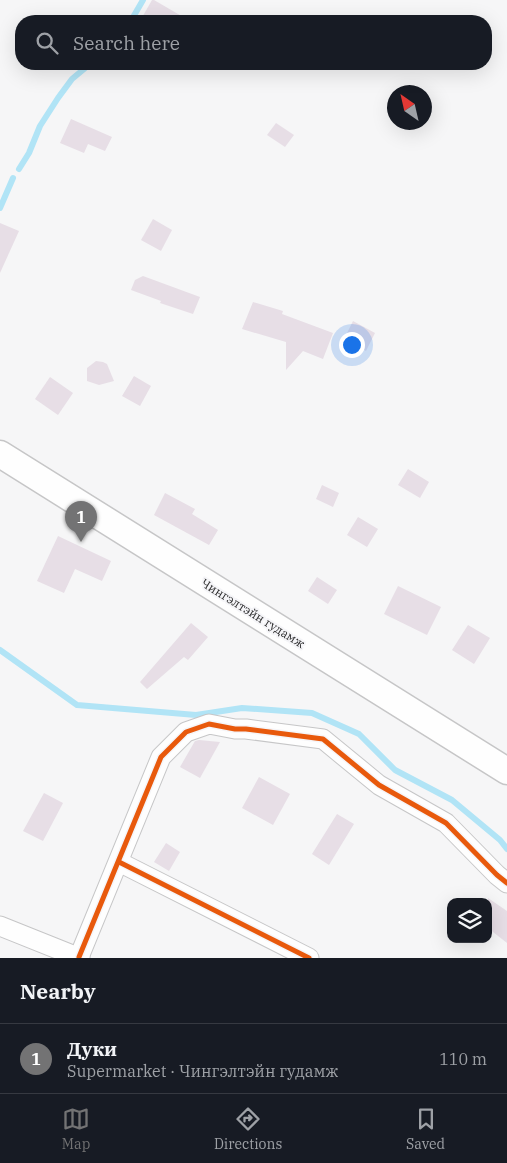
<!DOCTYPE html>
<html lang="en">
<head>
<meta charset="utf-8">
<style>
  body { margin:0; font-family:"IBM Plex Serif",serif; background:#242831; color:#f1f3f6 }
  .controls { position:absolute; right:15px; bottom:15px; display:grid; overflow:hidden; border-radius:10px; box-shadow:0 5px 20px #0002 }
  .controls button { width:45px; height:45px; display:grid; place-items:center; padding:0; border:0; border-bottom:1px solid #363941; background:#171b24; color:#f1f3f6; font:25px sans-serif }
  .compass { position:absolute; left:387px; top:85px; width:45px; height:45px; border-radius:50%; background:#171b24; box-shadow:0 5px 20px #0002; rotate:326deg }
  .you { position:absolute; left:351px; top:344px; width:18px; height:18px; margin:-12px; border:4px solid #fff; border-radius:50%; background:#1a73e8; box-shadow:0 0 0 8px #1a73e833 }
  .badge { display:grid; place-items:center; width:32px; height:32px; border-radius:50%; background:#737374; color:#fff; font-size:16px; font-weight:700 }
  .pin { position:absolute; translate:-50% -41px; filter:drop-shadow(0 1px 2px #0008) }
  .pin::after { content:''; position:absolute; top:26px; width:18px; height:15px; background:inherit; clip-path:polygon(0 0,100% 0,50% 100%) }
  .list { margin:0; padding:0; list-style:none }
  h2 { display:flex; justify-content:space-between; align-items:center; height:65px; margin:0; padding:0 20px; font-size:21px }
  h2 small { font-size:16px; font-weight:400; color:#9ea1a6 }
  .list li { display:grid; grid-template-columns:32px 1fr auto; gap:15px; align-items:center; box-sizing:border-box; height:70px; padding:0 20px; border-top:1px solid #363941 }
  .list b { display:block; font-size:19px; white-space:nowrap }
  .list p { margin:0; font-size:16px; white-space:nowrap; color:#9ea1a6 }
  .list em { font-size:16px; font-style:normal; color:#9ea1a6 }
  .icon { flex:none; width:28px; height:28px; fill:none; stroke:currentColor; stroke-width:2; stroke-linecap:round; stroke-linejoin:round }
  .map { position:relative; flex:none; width:507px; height:958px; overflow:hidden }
  .search { position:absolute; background:#171b24; box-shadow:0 5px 20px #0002; left:15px; right:15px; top:15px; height:55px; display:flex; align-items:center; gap:12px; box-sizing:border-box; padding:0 18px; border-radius:20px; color:#9ea1a6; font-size:19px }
  .sheet { height:135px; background:#171b24 }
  nav { display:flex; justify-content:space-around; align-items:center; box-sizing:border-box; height:70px; border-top:1px solid #363941; background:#171b24; font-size:14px; color:#9ea1a6 }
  nav a { display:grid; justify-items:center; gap:2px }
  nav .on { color:#737374 }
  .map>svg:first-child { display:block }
</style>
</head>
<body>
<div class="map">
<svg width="507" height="958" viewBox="0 0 507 958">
  <rect width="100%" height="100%" fill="#f6f6f7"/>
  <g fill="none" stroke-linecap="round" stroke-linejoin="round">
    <g stroke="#b1e4f6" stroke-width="6">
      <path d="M124,21L132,19L143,0"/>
      <path d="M19,169L29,153L40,126L58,98L72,79L90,64"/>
      <path d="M0,208L13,178"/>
      <path d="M0,650L77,705L196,715L242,708L312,713L359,734L395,770L452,800L500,840L507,849"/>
    </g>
  </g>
  <g fill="#e7dee6">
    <path d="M152,0H154L190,21H140Z"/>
    <path d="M71,119L112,137L105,151L88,144L84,153L60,143Z"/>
    <path d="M276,123L294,135L285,147L267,135Z"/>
    <path d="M153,219L172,230L161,251L141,240Z"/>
    <path d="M0,223L19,231L0,273Z"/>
    <path d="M143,276L200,297L193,314L160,303L161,301L131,290L135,280Z"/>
    <path d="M253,302L283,311L282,314L333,333L323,359L303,351L286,370V342L242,329Z"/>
    <path d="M353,321L375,333L366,351L344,339Z"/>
    <path d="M96,361L103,362L107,364L114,381L99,385L87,381V368Z"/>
    <path d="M134,376L151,386L140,406L122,396Z"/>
    <path d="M50,377L73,393L58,415L35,399Z"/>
    <path d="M408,469L429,482L420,498L398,485Z"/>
    <path d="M322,485L339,493L333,507L316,499Z"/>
    <path d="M165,493L195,509L192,514L218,530L209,545L154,515Z"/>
    <path d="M358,517L378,529L367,547L347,535Z"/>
    <path d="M58,536L111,561L102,581L75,569L64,593L37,581Z"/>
    <path d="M317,577L337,590L328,604L308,591Z"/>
    <path d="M398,586L441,607L427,635L384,614Z"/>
    <path d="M191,623L208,637L188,660L184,657L147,689L140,682Z"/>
    <path d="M468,625L490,638L474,664L452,650Z"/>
    <path d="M199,740L220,742L200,778L180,767L195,741Z"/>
    <path d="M259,777L290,794L273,825L242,808Z"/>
    <path d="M44,793L63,803L43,841L23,831Z"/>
    <path d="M337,814L354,824L329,865L312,854Z"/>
    <path d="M166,843L180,852L169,871L154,862Z"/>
    <path d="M488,898L507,911V943L488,928Z"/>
  </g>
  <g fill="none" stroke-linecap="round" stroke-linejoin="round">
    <defs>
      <g id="minor">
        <path d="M119,862L309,958"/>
        <path d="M0,926L80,958"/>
        <path d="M79,957L161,757L186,732L209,724L235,729H246L323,739L379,785L446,823L497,875L507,883"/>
      </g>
      <path id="secondary" d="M0,454L507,771"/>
    </defs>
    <use href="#minor" stroke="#c6c6c7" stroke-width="21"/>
    <use href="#secondary" stroke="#c6c6c7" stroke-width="29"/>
    <use href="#minor" stroke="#fefefe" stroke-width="19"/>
    <use href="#secondary" stroke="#fefefe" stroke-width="26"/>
    <defs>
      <g id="cycleway">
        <path d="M119,862L309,958"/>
        <path d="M79,957L161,757L186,732L209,724L235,729H246L323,739L379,785L446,823L497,875L507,883"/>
      </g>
    </defs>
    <use href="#cycleway" stroke="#f5f5f8" stroke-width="8"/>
    <use href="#cycleway" stroke="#e8590c" stroke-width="5"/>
  </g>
  <g text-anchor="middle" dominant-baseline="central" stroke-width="4" stroke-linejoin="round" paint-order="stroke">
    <g font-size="12" fill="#2c2c2d" stroke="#f5f5f8">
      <text transform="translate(253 613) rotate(32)">Чингэлтэйн гудамж</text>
    </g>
  </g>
</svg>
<div class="controls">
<button><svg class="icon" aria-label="layers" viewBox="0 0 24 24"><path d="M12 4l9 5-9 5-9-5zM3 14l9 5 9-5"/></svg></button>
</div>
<svg class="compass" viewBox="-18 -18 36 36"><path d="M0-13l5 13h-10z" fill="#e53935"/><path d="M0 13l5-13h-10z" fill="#9ea1a6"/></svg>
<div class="you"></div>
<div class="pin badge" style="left:81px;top:542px">1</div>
<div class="search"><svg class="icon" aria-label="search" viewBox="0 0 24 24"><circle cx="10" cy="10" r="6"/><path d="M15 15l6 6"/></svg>Search here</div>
</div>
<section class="sheet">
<h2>Nearby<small></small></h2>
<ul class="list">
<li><span class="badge">1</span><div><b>Дуки</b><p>Supermarket · Чингэлтэйн гудамж</p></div><em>110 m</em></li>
</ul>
</section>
<nav>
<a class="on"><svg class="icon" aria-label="map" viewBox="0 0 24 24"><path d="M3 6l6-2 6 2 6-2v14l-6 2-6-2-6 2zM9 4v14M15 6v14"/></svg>Map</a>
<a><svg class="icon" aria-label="directions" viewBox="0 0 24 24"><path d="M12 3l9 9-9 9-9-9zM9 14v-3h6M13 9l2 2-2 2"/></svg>Directions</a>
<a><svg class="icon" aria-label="saved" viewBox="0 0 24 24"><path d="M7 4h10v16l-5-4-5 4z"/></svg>Saved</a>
</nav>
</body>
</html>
